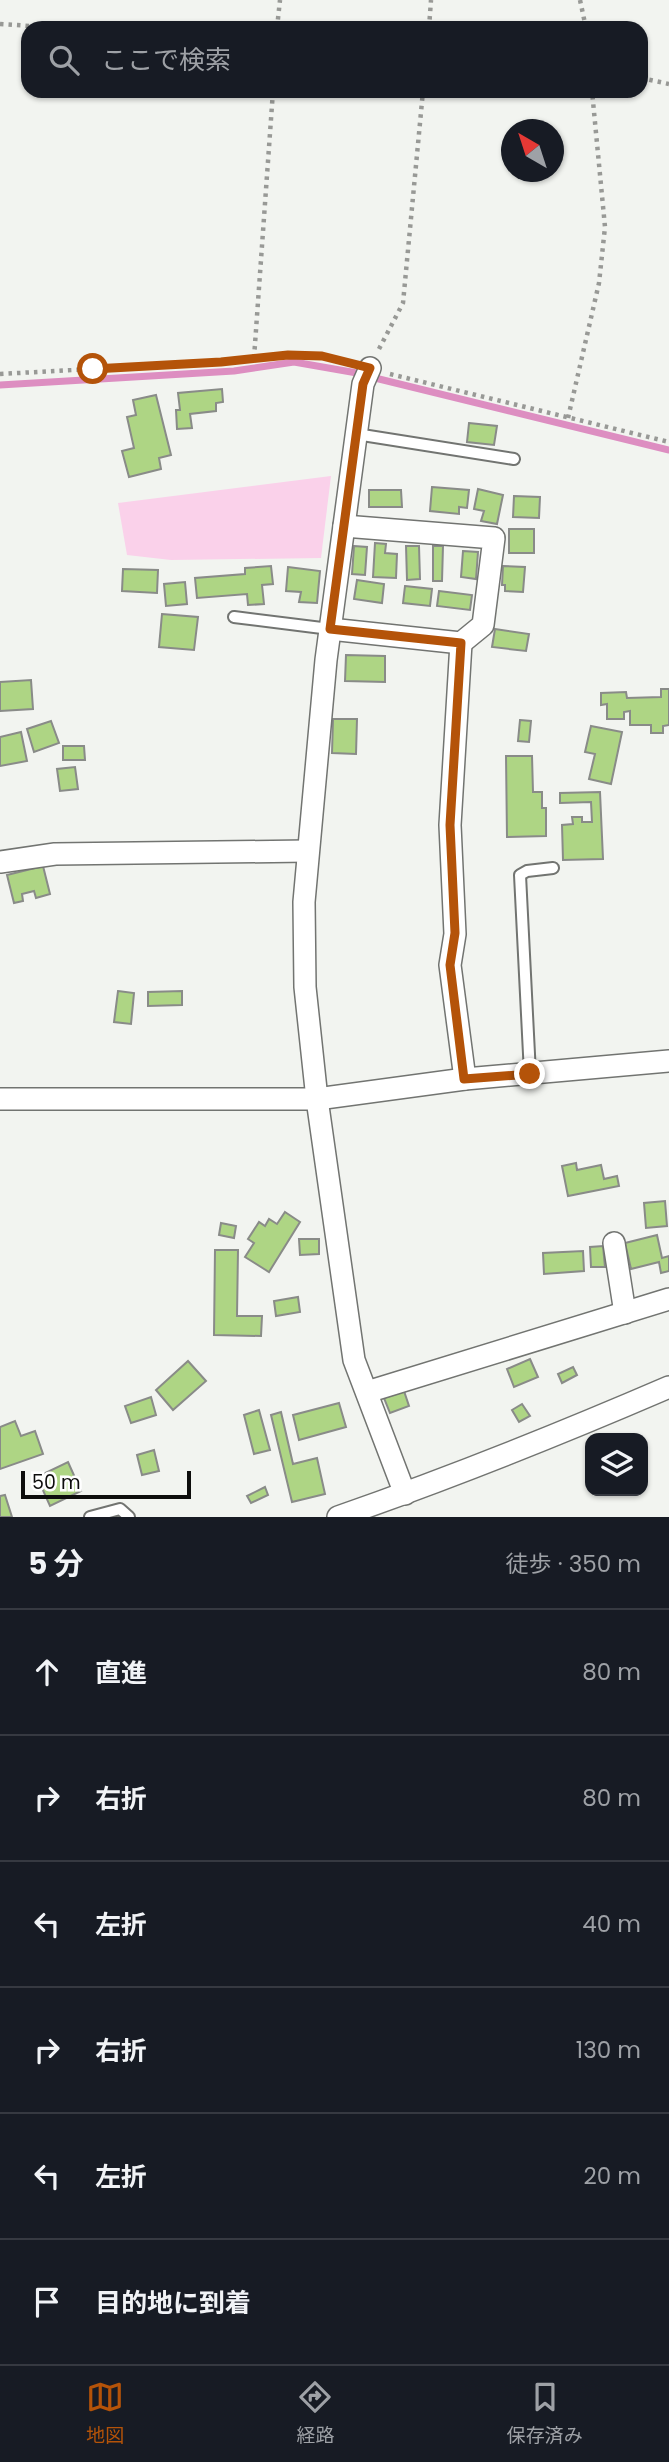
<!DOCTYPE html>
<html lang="ja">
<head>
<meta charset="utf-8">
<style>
  body { margin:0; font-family:Poppins,"Noto Sans JP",sans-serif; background:#20242c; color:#f1f3f6 }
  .controls { position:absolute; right:21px; bottom:21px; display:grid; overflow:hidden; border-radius:14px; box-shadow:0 2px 5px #0004 }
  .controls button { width:63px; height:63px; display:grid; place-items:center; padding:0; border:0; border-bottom:2px solid #363941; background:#171b24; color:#f1f3f6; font:35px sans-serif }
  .compass { position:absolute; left:501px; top:119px; width:63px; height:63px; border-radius:50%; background:#171b24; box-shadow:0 2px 5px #0004; rotate:321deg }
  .scale { position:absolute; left:21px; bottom:18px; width:170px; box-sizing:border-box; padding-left:7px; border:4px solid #0d0d0c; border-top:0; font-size:19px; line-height:24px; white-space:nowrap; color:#0d0d0c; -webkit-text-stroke:5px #fff; paint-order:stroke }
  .stop { position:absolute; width:21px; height:21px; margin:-16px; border:5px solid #b45309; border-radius:50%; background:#fff }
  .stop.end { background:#b45309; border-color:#fff; box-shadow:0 2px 7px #0008 }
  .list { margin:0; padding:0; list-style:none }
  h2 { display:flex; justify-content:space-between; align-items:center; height:91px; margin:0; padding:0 28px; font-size:30px }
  h2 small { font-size:23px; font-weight:400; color:#9ea1a6 }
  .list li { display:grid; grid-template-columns:46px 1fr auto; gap:21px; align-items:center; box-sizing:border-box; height:126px; padding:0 28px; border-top:2px solid #363941 }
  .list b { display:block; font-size:26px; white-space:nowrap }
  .list em { font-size:23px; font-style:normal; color:#9ea1a6 }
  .icon { flex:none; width:38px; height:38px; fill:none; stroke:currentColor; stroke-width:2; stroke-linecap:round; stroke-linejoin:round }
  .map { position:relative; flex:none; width:669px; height:1517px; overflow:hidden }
  .search { position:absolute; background:#171b24; box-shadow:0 2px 5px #0004; left:21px; right:21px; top:21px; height:77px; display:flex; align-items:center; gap:18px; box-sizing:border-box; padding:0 24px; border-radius:21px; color:#9ea1a6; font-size:26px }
  .sheet { height:847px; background:#171b24 }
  nav { display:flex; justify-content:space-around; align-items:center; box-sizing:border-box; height:98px; border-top:2px solid #363941; background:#171b24; font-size:19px; color:#9ea1a6 }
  nav a { display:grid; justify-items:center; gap:4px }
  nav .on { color:#b45309 }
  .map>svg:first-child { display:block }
</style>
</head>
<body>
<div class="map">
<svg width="669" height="1517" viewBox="0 0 669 1517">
  <rect width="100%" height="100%" fill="#f2f4f0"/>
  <path fill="#fad1ea" d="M331,476L321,558L171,560L127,555L118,503Z"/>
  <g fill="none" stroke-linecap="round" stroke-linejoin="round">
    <g stroke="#dd8ec1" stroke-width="7">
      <path d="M375,378L669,450"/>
      <path d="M0,385L234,371L294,362L357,373"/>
    </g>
  </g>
  <g fill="#aed584" stroke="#898b88" stroke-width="2">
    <path d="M222,389L223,402L216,403V411L190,414L192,428L177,429L176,410H180L178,393Z"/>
    <path d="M156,395L171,455L159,458L161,469L129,477L122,451L134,448L127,417L136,415L133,400Z"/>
    <path d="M469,423L497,426L494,445L467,442Z"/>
    <path d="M432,487L469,490L467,508L459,507V514L430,511Z"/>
    <path d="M478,489L503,495L497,524L481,521L484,511L474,509Z"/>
    <path d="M369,490H401L402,507H369Z"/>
    <path d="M514,496L540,497L539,518L513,517Z"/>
    <rect x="509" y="529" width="25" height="24"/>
    <path d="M375,543L386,544L385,553L397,554L396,578L373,577Z"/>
    <path d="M354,546L367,547L365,575L352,574Z"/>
    <path d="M406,546H419L420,579L407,580Z"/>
    <path d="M433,546H443L442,581H433Z"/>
    <path d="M463,551L478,552L476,579L461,577Z"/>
    <path d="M271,566L273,584L262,585L264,604L248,605L247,594L197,598L195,578L245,574V568Z"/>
    <path d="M503,566L525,567L523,592L505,591V585H502Z"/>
    <path d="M288,567L320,571L317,603L299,602L301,592L286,591Z"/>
    <path d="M123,569L158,570L157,593L122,591Z"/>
    <path d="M357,580L384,584L382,603L354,599Z"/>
    <path d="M185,582L187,604L166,606L164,584Z"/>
    <path d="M405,586L432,589L430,606L403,603Z"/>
    <path d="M439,591L472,595L470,610L437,606Z"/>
    <path d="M162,614L198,617L194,650L159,647Z"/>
    <path d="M495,629L529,634L526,651L492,647Z"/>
    <path d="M346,655L385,656V682L345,681Z"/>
    <path d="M31,680L33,709L0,711V682Z"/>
    <path d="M661,689H669V725L663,726V733H651V725H630V711L624,712V719H607V704L601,705V693L626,692L627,698L661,697Z"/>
    <path d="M333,719H357L356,754L332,753Z"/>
    <path d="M520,720L531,721L529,742L518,741Z"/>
    <path d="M51,721L59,743L34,752L27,729Z"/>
    <path d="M591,726L622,732L611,784L589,779L595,754L585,752Z"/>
    <path d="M21,732L27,761L0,766V737Z"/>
    <path d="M63,746H84L85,760H63Z"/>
    <path d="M506,756H532L533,792H542V808H546V836L507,837Z"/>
    <path d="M75,767L78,789L60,791L57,769Z"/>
    <path d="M600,792L603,859L563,860L562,825L573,824L572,817H582V822H592L591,802L560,803V793Z"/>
    <path d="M43,866L50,894L36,898L34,891L22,894L23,901L14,903L7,875Z"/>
    <path d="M118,991L134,993L131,1024L114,1022Z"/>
    <path d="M182,991V1005L148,1006V992Z"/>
    <path d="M576,1163L577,1170L601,1165L604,1179L617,1176L619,1186L568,1196L562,1166Z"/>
    <path d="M665,1201L667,1226L646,1228L644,1203Z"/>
    <path d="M285,1212L300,1222L269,1272L245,1257L254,1243L248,1239L259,1222L265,1226L269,1219L277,1224Z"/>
    <path d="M221,1223L236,1226L234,1238L219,1235Z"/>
    <path d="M657,1235L662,1258L669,1256V1271L661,1273L659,1262L631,1269L625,1243Z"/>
    <path d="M299,1239H319V1254L300,1255Z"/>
    <path d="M603,1246L605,1267H591L590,1247Z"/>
    <path d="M215,1250H238L237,1316H262L261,1336L214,1335Z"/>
    <path d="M583,1251L584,1271L544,1274L543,1253Z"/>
    <path d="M298,1297L300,1312L276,1316L274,1301Z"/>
    <path d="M530,1359L538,1377L514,1387L507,1369Z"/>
    <path d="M188,1361L206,1381L173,1410L156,1390Z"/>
    <path d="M573,1367L577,1375L562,1383L558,1374Z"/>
    <path d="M404,1391L409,1406L390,1413L384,1398Z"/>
    <path d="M151,1397L156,1415L131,1423L125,1406Z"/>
    <path d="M339,1403L346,1427L299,1440L293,1415Z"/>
    <path d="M522,1404L530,1416L519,1422L512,1410Z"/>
    <path d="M259,1410L270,1450L254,1454L244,1415Z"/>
    <path d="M281,1412L293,1464L317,1458L325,1494L292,1502L271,1415Z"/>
    <path d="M15,1421L21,1436L35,1431L43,1454L0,1469V1427Z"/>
    <path d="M154,1450L159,1471L142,1475L137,1455Z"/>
    <path d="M68,1462L81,1491L50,1506L37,1477Z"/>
    <path d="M265,1487L268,1495L251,1503L247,1496Z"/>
    <path d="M5,1495L12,1517H0V1496Z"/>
  </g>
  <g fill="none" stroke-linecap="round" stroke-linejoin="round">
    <defs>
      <g id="service">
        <path d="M356,434L514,459"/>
        <path d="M234,617L330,629"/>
        <path d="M530,1074L520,875L527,871L553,868"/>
        <path d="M90,1517L120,1509L129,1517"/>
      </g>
      <g id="minor">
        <path d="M370,368L363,384L326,660L304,902L305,987L317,1099L354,1360L405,1494"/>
        <path d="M330,629L461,643L483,625L494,538L344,526"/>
        <path d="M461,643L450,825L455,934L450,965L465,1079"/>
        <path d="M0,862L55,854L308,851"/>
        <path d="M0,1099H317L465,1079L669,1061"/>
        <path d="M614,1243L625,1313"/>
        <path d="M367,1392L669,1299"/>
        <path d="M338,1517C450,1478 560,1434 669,1387"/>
      </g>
    </defs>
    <use href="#service" stroke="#727471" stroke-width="14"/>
    <use href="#minor" stroke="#727471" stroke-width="24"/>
    <g stroke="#989996" stroke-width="4.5" stroke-dasharray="3.5 5" stroke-linecap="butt">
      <path d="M580,0L586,28"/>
      <path d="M0,24L61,28"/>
      <path d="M277,28L280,0"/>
      <path d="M429,28L431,0"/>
      <path d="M641,78L669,84"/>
      <path d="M379,349L403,303L423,91"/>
      <path d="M254,358L273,91"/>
      <path d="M0,374L221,362L288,354L322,357L351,364"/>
      <path d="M390,374L669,442"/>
      <path d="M568,418L599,283L605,227L592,91"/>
    </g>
    <use href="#service" stroke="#fff" stroke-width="10"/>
    <use href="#minor" stroke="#fff" stroke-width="21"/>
  </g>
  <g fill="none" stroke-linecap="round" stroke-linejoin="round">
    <path stroke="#b45309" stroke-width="9" d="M93,369L221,362L288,355L322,356L370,368L363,384L330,629L461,643L450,825L455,933L450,965L464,1079L530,1074"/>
  </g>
</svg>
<div class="controls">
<button><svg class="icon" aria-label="layers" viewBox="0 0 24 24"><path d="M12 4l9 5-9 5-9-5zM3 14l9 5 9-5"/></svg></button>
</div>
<svg class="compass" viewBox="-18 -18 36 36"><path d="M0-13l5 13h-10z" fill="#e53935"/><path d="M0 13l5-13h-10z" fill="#9ea1a6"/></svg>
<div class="scale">50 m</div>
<div class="stop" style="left:93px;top:369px"></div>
<div class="stop end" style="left:530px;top:1074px"></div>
<div class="search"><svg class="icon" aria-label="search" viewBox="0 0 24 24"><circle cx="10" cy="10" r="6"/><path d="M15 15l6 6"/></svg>ここで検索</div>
</div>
<section class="sheet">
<h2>5 分<small>徒歩 · 350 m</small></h2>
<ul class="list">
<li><svg class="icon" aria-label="ahead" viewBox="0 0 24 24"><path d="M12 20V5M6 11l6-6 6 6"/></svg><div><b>直進</b></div><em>80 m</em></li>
<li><svg class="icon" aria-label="right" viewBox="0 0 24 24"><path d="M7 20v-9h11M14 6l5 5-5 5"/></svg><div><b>右折</b></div><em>80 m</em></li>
<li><svg class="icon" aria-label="left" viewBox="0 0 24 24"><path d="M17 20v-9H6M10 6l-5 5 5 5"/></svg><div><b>左折</b></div><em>40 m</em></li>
<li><svg class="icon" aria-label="right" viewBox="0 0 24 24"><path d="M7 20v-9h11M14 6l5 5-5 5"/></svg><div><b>右折</b></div><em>130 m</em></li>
<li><svg class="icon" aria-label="left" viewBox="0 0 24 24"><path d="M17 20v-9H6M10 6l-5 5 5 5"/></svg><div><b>左折</b></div><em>20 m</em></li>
<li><svg class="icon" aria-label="arrive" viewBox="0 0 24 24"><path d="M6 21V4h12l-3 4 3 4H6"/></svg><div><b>目的地に到着</b></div></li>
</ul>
</section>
<nav>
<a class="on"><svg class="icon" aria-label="map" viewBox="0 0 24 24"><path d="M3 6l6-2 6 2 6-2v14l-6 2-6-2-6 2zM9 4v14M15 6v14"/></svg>地図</a>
<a><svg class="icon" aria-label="directions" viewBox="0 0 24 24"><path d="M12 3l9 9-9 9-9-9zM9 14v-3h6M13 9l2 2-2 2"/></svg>経路</a>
<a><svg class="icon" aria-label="saved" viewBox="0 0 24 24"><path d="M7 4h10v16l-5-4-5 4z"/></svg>保存済み</a>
</nav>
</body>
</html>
